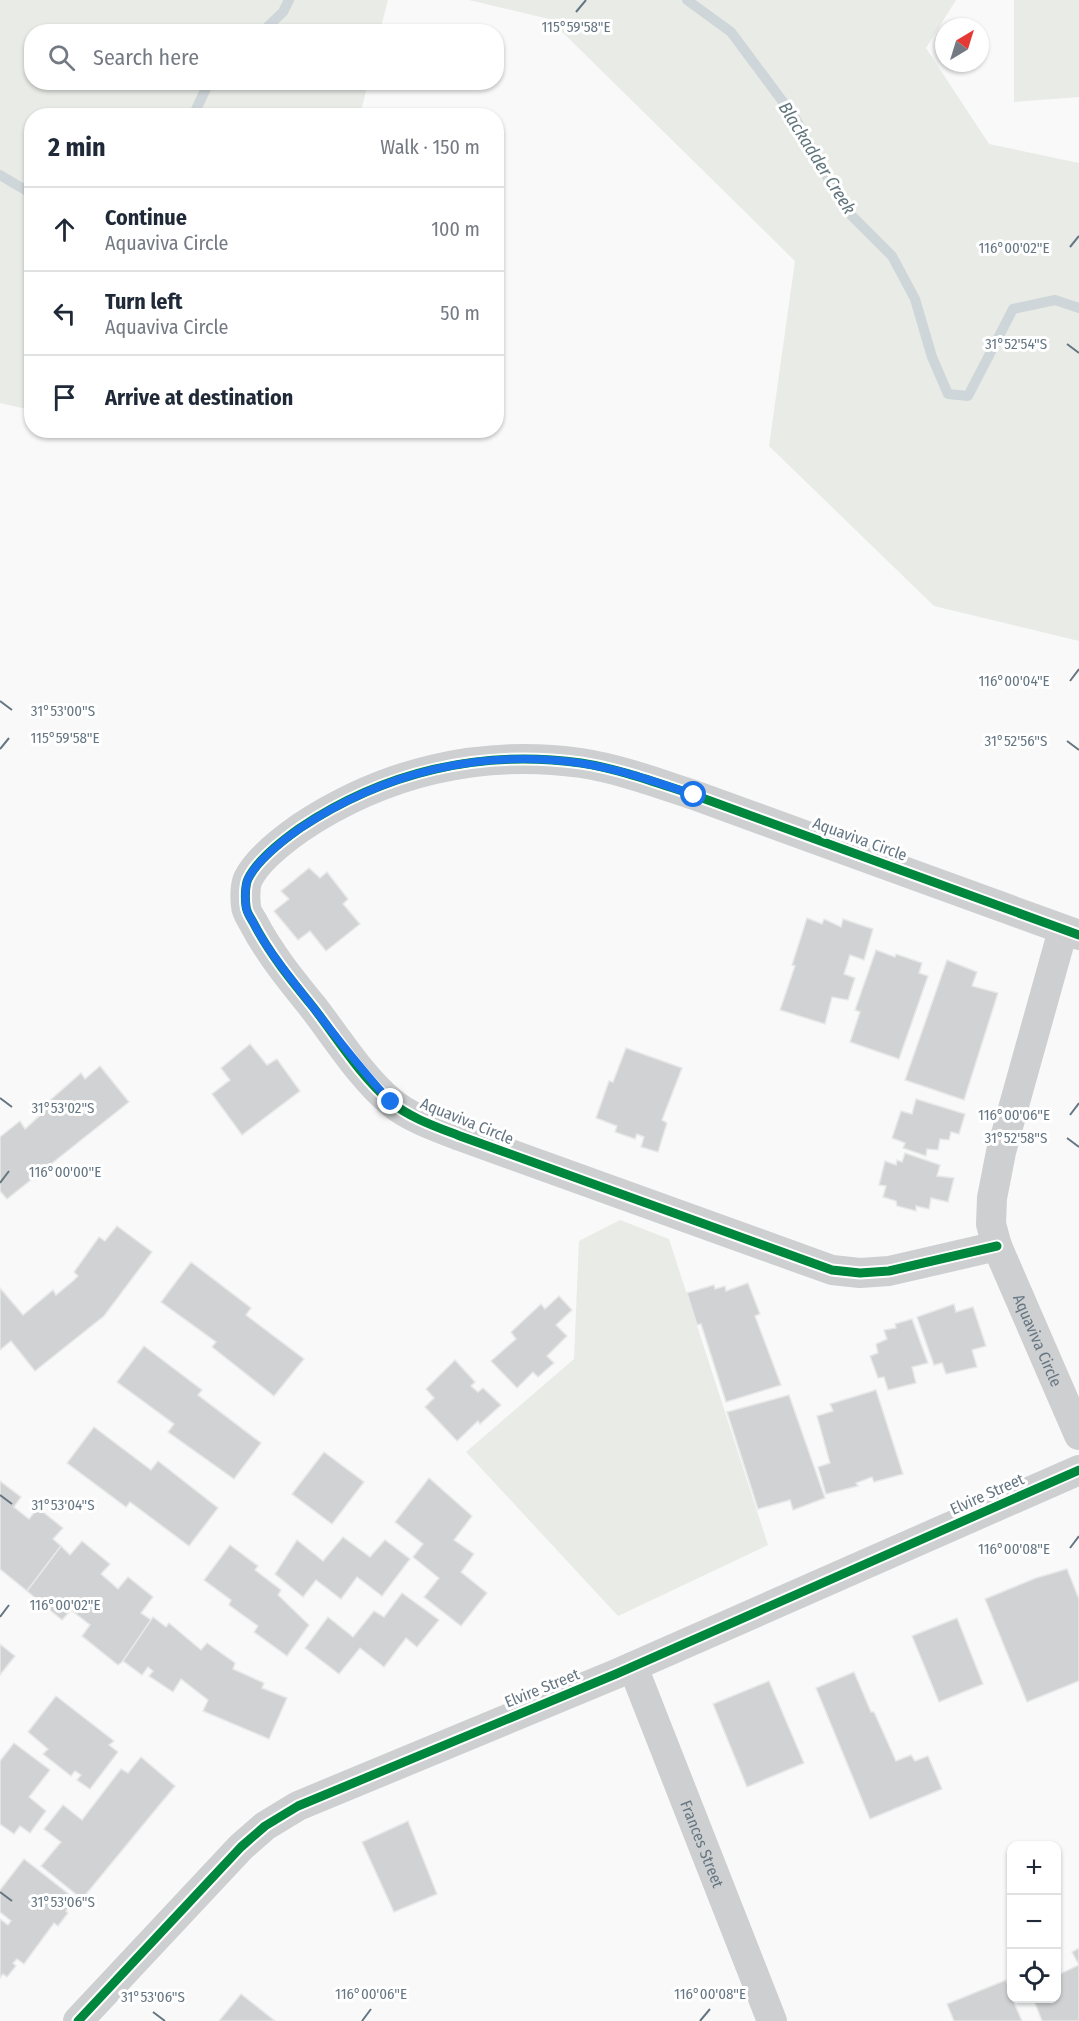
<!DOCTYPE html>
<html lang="en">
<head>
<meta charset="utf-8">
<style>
  body { margin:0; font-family:"Fira Sans Condensed",sans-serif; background:#f2f2f3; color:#1f2937 }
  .controls { position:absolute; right:18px; bottom:18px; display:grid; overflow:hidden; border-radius:12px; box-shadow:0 2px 4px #0004 }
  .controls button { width:54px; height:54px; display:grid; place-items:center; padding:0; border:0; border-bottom:2px solid #e0e1e3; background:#fff; color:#1f2937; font:30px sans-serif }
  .compass { position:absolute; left:935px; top:18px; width:54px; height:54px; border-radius:50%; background:#fff; box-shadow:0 2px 4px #0004; rotate:38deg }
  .stop { position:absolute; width:18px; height:18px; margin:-14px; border:4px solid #1a73e8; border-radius:50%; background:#fff }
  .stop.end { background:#1a73e8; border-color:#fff; box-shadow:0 2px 6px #0008 }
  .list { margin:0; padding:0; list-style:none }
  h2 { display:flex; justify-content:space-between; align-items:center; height:78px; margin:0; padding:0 24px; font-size:26px }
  h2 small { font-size:20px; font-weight:400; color:#747a83 }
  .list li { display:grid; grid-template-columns:39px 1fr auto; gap:18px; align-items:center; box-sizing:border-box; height:84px; padding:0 24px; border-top:2px solid #e0e1e3 }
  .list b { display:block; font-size:22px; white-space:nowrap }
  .list p { margin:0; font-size:20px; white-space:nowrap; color:#747a83 }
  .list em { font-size:20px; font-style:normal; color:#747a83 }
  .icon { flex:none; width:33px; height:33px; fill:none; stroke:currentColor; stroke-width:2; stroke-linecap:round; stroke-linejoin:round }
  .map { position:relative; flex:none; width:1079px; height:2021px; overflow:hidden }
  .search { position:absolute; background:#fff; box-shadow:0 2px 4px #0004; left:24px; top:24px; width:480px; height:66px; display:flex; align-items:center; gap:15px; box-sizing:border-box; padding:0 21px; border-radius:24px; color:#747a83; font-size:22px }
  .panel { position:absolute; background:#fff; box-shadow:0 2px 4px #0004; left:24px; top:108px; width:480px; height:330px; border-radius:24px }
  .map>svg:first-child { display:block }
</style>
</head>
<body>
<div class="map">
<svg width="1079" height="2021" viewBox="0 0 1079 2021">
  <rect width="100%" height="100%" fill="#f9f9f9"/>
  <g fill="#e8ebe6">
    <path d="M0,0H388L380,31L32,32V82L368,83L360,115L32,116L31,410L0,403Z"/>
    <path d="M469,0H956L926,48L989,144L1079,163V641L934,606L769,446L795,261L549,19Z"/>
    <path d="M1014,0H1079V97L1014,102Z"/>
    <path d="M620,1220L669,1239L768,1545L618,1616L466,1452L574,1359L579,1241Z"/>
  </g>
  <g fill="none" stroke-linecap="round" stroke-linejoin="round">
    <g stroke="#ced6d9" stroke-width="10">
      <path d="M687,0L731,32L795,118L845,209L892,256L915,299L932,357L948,394L968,396L1013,309L1055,300L1079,308"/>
      <path d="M262,32L283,12L289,0"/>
      <path d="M193,116L209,82"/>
      <path d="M0,175L32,194"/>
    </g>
  </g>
  <g fill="#d0d2d3" stroke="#e8e8e8" stroke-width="1.5">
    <path d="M309,868L320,878L327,872L348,899L343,904L360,924L326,951L310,931L298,940L274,911L289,899L281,891Z"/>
    <path d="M807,918L822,924L824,919L841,927L843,919L873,929L864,960L850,955L844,974L855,978L848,1000L832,997L825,1024L780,1010L795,966L792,965Z"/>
    <path d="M876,950L895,957L896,954L922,963L919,973L928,976L899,1059L850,1042L860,1012L855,1010Z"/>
    <path d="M947,960L977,972L972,986L998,993L964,1100L905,1080Z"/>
    <path d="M250,1044L267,1065L277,1059L300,1091L242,1135L212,1094L230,1080L221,1068Z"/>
    <path d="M626,1048L682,1068L662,1120L667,1123L658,1152L641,1147L644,1137L637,1134L635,1139L615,1132L617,1126L596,1118L609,1081L613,1082Z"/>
    <path d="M100,1066L129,1102L7,1199L0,1191V1137L20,1121L25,1129L49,1107L47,1103L81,1073L85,1079Z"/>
    <path d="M916,1099L965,1114L959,1134L951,1132L949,1140L940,1139L938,1150L927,1149L926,1156L903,1148L905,1143L892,1138L901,1111L912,1114Z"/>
    <path d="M905,1153L940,1165L937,1176L954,1178L948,1202L931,1198L929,1209L916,1206V1211L897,1206L896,1201L883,1197L886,1186L879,1185L885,1161L896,1165L897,1160L902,1162Z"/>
    <path d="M117,1226L152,1252L104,1316L35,1371L11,1341L0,1350V1288L23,1315L53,1290L56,1295L73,1281L78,1276L74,1272L99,1237L105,1241Z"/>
    <path d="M191,1262L251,1308L246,1315L304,1359L274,1396L212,1347L216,1342L161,1302Z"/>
    <path d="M748,1283L760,1314L755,1316L781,1385L726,1402L701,1324L697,1325L687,1293L714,1285L715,1289L725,1286L726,1291Z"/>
    <path d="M559,1296L572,1310L556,1325L567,1336L547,1356L554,1363L538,1377L533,1372L517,1388L491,1361L516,1339L511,1332L541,1304L545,1309Z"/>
    <path d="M954,1304L956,1312L973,1307L986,1346L972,1350L977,1367L946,1374L942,1363L934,1365L917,1317Z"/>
    <path d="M912,1319L928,1363L912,1367L916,1383L888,1390L884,1377L878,1378L870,1356L878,1353L876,1344L887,1339L884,1330L896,1328L895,1324Z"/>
    <path d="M144,1346L202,1390L198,1395L261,1443L234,1479L168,1432L174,1424L117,1382Z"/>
    <path d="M455,1360L475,1382L471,1386L478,1392L483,1388L501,1405L480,1424L478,1421L457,1441L425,1407L434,1398L426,1389Z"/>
    <path d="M876,1390L903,1474L874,1482L872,1477L856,1483L858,1486L826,1494L818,1467L830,1463L817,1416L833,1411L830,1404Z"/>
    <path d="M789,1395L825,1498L793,1510L790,1500L758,1509L727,1412Z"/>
    <path d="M94,1427L151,1470L158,1461L218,1508L189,1546L130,1502L126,1507L67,1463Z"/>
    <path d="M324,1452L364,1482L332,1524L292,1494Z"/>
    <path d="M429,1478L472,1516L454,1540L474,1554L461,1572L487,1593L461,1626L424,1597L439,1578L413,1557L423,1544L395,1522Z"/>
    <path d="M0,1481L21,1497L14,1507L29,1519L38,1508L63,1528L53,1539L61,1546L27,1591L0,1569Z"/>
    <path d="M343,1537L370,1557L385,1540L410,1559L382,1596L357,1577L341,1599L316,1580L303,1597L275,1574L297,1540L323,1561Z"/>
    <path d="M82,1541L110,1564L101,1574L118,1589L128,1577L153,1597L141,1613L151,1620L123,1661L118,1665L82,1636L90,1625L71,1610L62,1620L27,1591L61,1546L70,1555Z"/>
    <path d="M230,1545L258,1566L255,1570L281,1590L278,1595L309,1625L287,1656L254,1632L258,1626L229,1605L231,1600L204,1580Z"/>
    <path d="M1067,1569L1079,1599V1681L1027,1702L985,1599L1036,1578Z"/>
    <path d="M402,1593L439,1620L417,1647L406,1638L384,1667L360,1648L339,1674L305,1648L328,1617L353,1637L374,1611L384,1617Z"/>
    <path d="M153,1617L166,1627L169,1623L201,1650L207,1643L235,1663L233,1669L264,1683L262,1688L287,1698L269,1739L203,1711L208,1700L181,1679L173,1692L149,1676L153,1671L148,1667L142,1675L123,1661Z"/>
    <path d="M957,1618L983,1684L939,1702L912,1636Z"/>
    <path d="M0,1644L15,1656L0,1675Z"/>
    <path d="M854,1672L871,1712H874L896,1761L911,1755L915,1761L928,1756L942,1789L870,1819L816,1688Z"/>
    <path d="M769,1681L804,1763L747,1787L713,1704Z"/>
    <path d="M56,1696L114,1741L109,1745L118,1752L90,1789L77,1780L81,1775L75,1771L71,1776L43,1754L48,1749L28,1732Z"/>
    <path d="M14,1743L50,1770L29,1797L46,1811L30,1833L20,1826L14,1834L0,1824V1761Z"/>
    <path d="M141,1757L175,1786L82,1899L41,1866L61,1842L44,1829L63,1805L82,1820L121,1769L128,1773Z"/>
    <path d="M408,1821L437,1894L394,1912L362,1842Z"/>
    <path d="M24,1859L75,1899L66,1911L68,1913L58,1926L54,1923L24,1964L17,1959L13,1963L16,1966L7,1977L3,1974L0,1978V1919L8,1925L11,1921L0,1912V1890Z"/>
    <path d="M1079,1948V2021H1042L1033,1998H1056V1965L1060,1974L1079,1965L1072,1952Z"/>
    <path d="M1006,1980L1012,1998L1022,2021H954L947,2004Z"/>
    <path d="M241,1994L275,2021H219Z"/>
  </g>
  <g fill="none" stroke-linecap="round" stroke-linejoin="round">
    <g stroke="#cecfd0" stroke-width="30">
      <path id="s1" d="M1063,930L1001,1152L992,1198L991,1224L997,1246L1079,1435"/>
      <path d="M997,1246L889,1271L860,1273L832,1270L460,1136C437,1127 410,1118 391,1102C361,1077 337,1038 313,1007C291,980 269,953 253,922C250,917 246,911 246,906C245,899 245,885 248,879C257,860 283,840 300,828C384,772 480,749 581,763C620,769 657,783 694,795L1079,935"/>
      <path id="s2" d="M633,1667L772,2021"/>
      <path d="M78,2021L241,1847L265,1826L298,1806L616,1674L1079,1470"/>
    </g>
    <defs>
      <g id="cycleway">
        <path d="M997,1246L889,1271L860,1273L832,1270L460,1136C437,1127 410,1118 391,1102C361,1077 337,1038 313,1007C291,980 269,953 253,922C250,917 246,911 246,906C245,899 245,885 248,879C257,860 283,840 300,828C384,772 480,749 581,763C620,769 657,783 694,795L1079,935"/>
        <path d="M78,2021L241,1847L265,1826L298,1806L616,1674L1079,1470"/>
      </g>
    </defs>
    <use href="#cycleway" stroke="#fff" stroke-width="13"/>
    <use href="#cycleway" stroke="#00873e" stroke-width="9"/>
  </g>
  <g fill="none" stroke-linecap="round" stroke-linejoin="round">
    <path stroke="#1a73e8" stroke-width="8" d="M391,1102C359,1068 331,1030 302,993C284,970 267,949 253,922C251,918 246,912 246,906C245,899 245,885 248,879C256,862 284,839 299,829C384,772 480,749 580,763C619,769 657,782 694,795"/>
  </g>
  <path fill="none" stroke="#657683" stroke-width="2" d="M576,12L586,0M1070,247L1079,236M1067,344L1079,353M1070,681L1079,669M0,701L12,710M1067,741L1079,750M0,749L9,738M0,1098L12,1107M1070,1115L1079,1103M1067,1138L1079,1147M0,1183L9,1171M0,1495L12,1504M1070,1548L1079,1536M0,1617L9,1605M0,1892L12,1901M153,2012L165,2021M362,2021L371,2009M700,2021L710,2009"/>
  <g text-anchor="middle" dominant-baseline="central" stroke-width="6" stroke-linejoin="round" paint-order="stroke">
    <g font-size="16" fill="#657683" stroke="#fff">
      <text transform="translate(860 839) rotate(20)">Aquaviva Circle</text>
      <text transform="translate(467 1121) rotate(22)">Aquaviva Circle</text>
      <text stroke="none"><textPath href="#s1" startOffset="429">Aquaviva Circle</textPath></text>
      <text transform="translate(987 1494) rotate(-24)">Elvire Street</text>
      <text transform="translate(542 1688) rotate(-22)">Elvire Street</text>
      <text stroke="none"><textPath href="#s2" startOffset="190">Frances Street</textPath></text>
    </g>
    <g font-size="18" font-style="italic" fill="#60757c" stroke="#fff">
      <text transform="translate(817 158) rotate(58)">Blackadder Creek</text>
    </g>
  </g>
  <g font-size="15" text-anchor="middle" fill="#657683" stroke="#fff" stroke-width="6" stroke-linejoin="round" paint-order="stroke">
    <text x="576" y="32">115°59'58"E</text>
    <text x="1014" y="253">116°00'02"E</text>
    <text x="1016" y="349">31°52'54"S</text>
    <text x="1014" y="686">116°00'04"E</text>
    <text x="63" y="716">31°53'00"S</text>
    <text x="65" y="743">115°59'58"E</text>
    <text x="1016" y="746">31°52'56"S</text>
    <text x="63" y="1113">31°53'02"S</text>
    <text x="1014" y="1120">116°00'06"E</text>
    <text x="1016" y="1143">31°52'58"S</text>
    <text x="65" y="1177">116°00'00"E</text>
    <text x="63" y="1510">31°53'04"S</text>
    <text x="1014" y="1554">116°00'08"E</text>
    <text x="65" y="1610">116°00'02"E</text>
    <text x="63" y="1907">31°53'06"S</text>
    <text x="371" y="1999">116°00'06"E</text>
    <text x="710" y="1999">116°00'08"E</text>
    <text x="153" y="2002">31°53'06"S</text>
  </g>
</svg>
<div class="controls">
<button>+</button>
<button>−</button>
<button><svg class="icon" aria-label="locate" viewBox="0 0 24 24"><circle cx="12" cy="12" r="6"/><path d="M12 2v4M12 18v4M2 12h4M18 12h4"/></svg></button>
</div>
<svg class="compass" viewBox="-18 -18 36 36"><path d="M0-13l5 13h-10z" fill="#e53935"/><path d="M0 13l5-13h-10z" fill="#747a83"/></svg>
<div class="stop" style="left:694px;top:795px"></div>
<div class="stop end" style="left:391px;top:1102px"></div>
<div class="search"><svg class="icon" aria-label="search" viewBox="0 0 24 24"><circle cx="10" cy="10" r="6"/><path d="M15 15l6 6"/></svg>Search here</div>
<section class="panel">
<h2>2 min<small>Walk · 150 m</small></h2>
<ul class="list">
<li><svg class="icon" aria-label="ahead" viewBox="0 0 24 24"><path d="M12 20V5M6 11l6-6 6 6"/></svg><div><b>Continue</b><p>Aquaviva Circle</p></div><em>100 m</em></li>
<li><svg class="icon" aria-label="left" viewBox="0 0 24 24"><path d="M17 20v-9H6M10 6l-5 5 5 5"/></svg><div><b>Turn left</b><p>Aquaviva Circle</p></div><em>50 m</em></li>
<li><svg class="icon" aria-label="arrive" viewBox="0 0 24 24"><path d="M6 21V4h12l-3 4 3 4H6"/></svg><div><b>Arrive at destination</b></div></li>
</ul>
</section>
</div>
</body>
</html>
